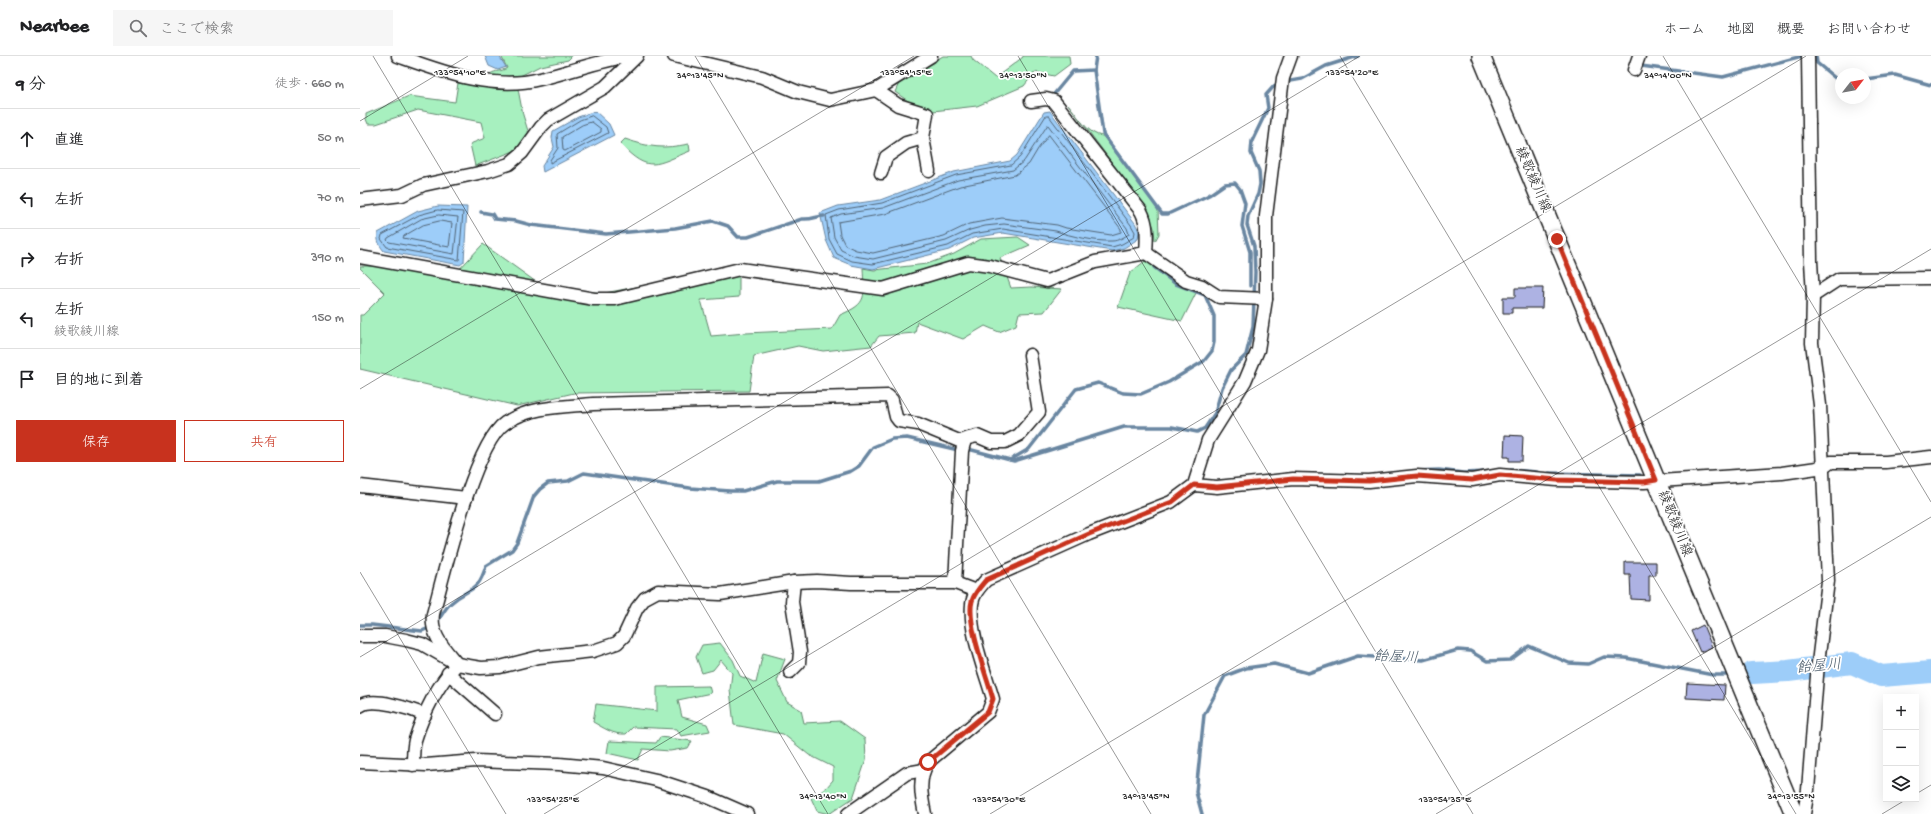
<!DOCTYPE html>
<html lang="ja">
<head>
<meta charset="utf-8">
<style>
  body { margin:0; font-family:"Gochi Hand","Klee One",sans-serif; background:#f6f6f6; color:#202124 }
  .controls { position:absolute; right:12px; bottom:12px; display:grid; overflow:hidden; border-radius:0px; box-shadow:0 4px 16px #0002 }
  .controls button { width:36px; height:36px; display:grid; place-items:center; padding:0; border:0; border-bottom:1px solid #e0e0e0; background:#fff; color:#202124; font:20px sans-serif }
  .compass { position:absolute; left:1475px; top:12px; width:36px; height:36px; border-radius:50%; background:#fff; box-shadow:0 4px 16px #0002; rotate:59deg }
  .stop { position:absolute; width:12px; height:12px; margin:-9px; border:3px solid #c8321e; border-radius:50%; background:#fff }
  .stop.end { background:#c8321e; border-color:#fff; box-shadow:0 1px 4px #0008 }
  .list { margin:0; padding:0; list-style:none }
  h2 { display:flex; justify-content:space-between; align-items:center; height:52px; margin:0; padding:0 16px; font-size:17px }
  h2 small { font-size:13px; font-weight:400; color:#757577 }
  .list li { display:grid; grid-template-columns:26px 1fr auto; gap:12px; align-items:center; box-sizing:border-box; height:60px; padding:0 16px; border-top:1px solid #e0e0e0 }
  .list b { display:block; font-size:15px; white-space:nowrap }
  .list p { margin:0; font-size:13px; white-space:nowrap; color:#757577 }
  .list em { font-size:13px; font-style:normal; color:#757577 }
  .actions { display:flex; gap:8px; padding:12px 16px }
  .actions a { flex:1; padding:9px 0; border:1px solid #c8321e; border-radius:0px; text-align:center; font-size:14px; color:#c8321e }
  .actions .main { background:#c8321e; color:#fff }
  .icon { flex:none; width:22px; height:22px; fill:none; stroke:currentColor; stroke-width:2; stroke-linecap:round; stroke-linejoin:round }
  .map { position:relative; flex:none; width:1571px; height:758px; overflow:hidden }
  header { display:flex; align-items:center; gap:24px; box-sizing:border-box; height:56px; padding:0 20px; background:#fff; border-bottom:1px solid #e0e0e0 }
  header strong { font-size:19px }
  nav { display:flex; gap:22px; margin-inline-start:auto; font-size:14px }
  .search { width:280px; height:36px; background:#f6f6f6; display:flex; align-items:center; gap:10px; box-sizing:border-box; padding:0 14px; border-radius:0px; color:#757577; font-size:15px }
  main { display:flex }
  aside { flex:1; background:#fff }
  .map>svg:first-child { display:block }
</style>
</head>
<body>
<header>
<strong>Nearbee</strong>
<div class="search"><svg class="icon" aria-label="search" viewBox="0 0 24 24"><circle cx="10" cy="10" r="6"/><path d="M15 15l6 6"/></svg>ここで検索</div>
<nav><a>ホーム</a><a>地図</a><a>概要</a><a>お問い合わせ</a></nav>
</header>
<main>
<aside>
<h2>9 分<small>徒歩 · 660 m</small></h2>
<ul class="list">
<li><svg class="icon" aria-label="ahead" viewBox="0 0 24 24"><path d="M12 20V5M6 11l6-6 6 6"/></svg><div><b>直進</b></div><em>50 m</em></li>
<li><svg class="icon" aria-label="left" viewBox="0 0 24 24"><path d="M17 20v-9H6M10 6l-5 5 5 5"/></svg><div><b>左折</b></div><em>70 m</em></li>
<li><svg class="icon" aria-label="right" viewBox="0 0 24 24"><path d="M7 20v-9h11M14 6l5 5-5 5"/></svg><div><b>右折</b></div><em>390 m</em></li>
<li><svg class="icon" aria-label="left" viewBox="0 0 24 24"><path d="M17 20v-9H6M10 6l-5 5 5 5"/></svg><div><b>左折</b><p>綾歌綾川線</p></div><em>150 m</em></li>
<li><svg class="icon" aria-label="arrive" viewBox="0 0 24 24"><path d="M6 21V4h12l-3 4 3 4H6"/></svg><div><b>目的地に到着</b></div></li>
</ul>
<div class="actions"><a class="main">保存</a><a>共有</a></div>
</aside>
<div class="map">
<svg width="1571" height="758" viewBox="0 0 1571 758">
  <rect width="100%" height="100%" fill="#fff"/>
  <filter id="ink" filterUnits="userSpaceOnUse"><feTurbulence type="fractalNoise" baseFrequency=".025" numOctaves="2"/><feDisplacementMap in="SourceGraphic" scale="8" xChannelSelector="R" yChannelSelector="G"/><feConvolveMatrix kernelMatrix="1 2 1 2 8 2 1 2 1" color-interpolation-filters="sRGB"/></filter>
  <g filter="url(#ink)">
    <g fill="#a7f0bf" stroke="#62866e">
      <path d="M141,0H212L208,4L180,10L160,20L130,21V18C136,14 141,16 147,12Z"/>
      <path d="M583,0H611L613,4L635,22L663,1V0H709L710,8L694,20L675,16L664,30L617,50L573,55L551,47L535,36L540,25Z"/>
      <path d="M98,27L135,33H158L163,59L169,78L154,95L115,110L110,88L125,82L121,66L58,54L16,68H8L6,63V58L49,40L95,46Z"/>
      <path d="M708,48C717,59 728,79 743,80L798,153L799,178L795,185L794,172L786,152Z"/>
      <path d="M265,83C292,92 302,93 329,88L330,95C295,109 289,118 260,88Z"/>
      <path d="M658,181L670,189L640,202L651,232L671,231L702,233L684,256L659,257L656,269L639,276L625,270L603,283L557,266L555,277L519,280L511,290L463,295L438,290L394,300L389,335L214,337L157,350L0,313V259H3L25,237L0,212V210H29L93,220L123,188L183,231L244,237L325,222L379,218V241L341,244L351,280L386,277L472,273L480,259C509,247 504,241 503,212L514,214L567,208L594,198L621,183Z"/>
      <path d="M785,205L794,207L818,228L838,233L822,265L758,251L770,217Z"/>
      <path d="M360,587L373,604L380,620L396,627L403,597L425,603L417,625L427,646L441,654L444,667L480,665L505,683L506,704L493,742L469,758L457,755L451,742L466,732L473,724V711L449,699L423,678L374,669L370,634L372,617L361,604L353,614L342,617L336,601L342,589Z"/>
      <path d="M349,630L351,637L318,644L322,661L347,668L350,675L321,680L317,673L273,671L266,678C253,679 244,672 233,666L236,648L297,655V631Z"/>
      <path d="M300,681L332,685L328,692L310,695L283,693L278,704L247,697L249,685L296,687Z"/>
    </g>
    <g fill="#9dcdf9" stroke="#6986a1">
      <path d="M125,0H139L146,11L138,14L129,10Z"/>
      <path d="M235,55L249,68L254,79L183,116L182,110L194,91L192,82L193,75L218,61Z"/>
      <path d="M690,55L775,167L779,175L778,183L764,192L752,195L643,177L613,182L589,194L513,213L491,209L474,202L466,184L460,157L478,150L520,144L594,116L650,105L657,99L684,56Z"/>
      <path d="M78,150L107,151L104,206L100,209L24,195C19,189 17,185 18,177L58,155Z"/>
    </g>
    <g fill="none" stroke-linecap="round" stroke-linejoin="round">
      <g stroke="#506374" stroke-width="1">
        <path d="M232,60L246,71L248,77L190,107V104L198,92L197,78L220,64Z"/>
        <path d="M686,60H689L771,169L775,176L774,181L762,188L752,191L643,173L612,178L588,190L513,208L492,205L477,198L469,183L466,159L479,154L522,147L596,119L651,109L660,101Z"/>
        <path d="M232,66L241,73V76L205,95L203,94L202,81L222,69Z"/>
        <path d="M688,69L767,172L769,178C764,181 758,185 752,185C737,186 710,180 696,175L644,168L625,170L610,174L586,185L513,203L494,200L481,194L474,181L471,162L481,158L523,152L598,124L653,114L664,105Z"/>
        <path d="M689,79L761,173V176L751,179L706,172L697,169L642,162L609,168L584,180L513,197L496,194L485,189L480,179L478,166L525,158L600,130L655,119L669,108L678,93Z"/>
        <path d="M78,154L103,156L99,204L27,191L21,183L22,179L59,159Z"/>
        <path d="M79,159L98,161L94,198L29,186L27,184L28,182L61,163Z"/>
        <path d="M80,165L92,167L89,191L43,182L44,180L63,169Z"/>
      </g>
      <g stroke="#6986a1" stroke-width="3.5">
        <path d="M736,0L734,14L743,78L802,158H808L849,139L865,128L875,127L880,133L885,147L882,170L890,196V230"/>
        <path d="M1456,0L1457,7L1475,22L1481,24"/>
        <path d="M1278,8L1281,10L1363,21L1442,0"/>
        <path d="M1505,23L1535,19L1571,29"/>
        <path d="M925,26L942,23L966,10L998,0"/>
        <path d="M694,38L713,15L734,14"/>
        <path d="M121,156L132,158L135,163L156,165L171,169L246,178L315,172L353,165L368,170L378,181H388L442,163C453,164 456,160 464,160"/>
        <path d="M650,404L669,393L716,333L738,327L763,337L781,338L809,326L844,305L852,295L854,286V260L845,239L816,228L794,211"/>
        <path d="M1151,414L1177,416"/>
        <path d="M1053,415L1079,414L1103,417L1127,416"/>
        <path d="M1189,417L1280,419"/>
        <path d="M76,567C81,561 85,552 91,547C110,530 117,539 126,510L152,494L157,487L174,440L180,433L188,427L208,425L224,417L330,432L370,435H383L417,425H459L491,415L499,410L513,391L532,383L547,382L594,393L612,394L654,405L764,371H812L837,376L845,372L855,357L862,332L871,314L886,299L893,271L895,216L894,190L887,169L888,160L898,138L900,128L899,115L891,97L892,85L908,52L906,39L914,30L919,27"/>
        <path d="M0,569H12L62,575L71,571"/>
        <path d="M842,758L836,736L844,659L865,620L886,612L914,608L948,617L998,600L1063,604L1098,594L1110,595L1127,605L1150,604L1169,590L1209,607L1228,608L1244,601L1266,602L1353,619H1366"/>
      </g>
      <path stroke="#9dcdf9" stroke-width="22" d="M1392,617L1428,615L1492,607L1521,620L1571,616"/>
    </g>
    <g fill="#adb2e3" stroke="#1c1c1c">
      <path d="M1155,232H1183L1182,252H1152V257H1143V241H1155Z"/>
      <path d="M1145,379L1163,380L1162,405H1149V401H1144Z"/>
      <path d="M1265,506H1296V519H1289V544L1271,543L1270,519H1265Z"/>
      <path d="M1343,569L1352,591L1340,596L1331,575Z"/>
      <path d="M1327,627L1365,629L1364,644L1326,642Z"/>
    </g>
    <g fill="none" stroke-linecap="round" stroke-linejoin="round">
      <defs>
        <g id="minor">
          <path d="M38,0C83,16 132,35 180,23C210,16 238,5 268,0"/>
          <path d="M314,0L402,21L438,36L470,44L516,34L571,0"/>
          <path d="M1274,14L1279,0"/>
          <path d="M516,34L538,49L567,58L563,82L569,115"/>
          <path d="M671,45L686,43L694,45L781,155C788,168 787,183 786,197"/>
          <path d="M521,117L526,101L546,87L563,82"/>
          <path d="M0,144L42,139L63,129L128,115L149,108L162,97L181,71L188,64L245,31L277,0"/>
          <path d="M0,201L234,243H255L380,213L523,233L608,207L630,210L687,225L735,206L786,197L826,225L842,230L859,241L906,243"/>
          <path d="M1453,240L1479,223L1571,222"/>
          <path d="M834,429L857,431L933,423L1009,425L1057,420L1112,424L1140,419L1197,424L1284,426L1422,417L1464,411L1471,406H1526L1571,401"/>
          <path d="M0,430L106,442"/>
          <path d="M595,527L602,395L605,383L617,380L631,386H645L659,379L679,356L670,299"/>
          <path d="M0,580H25L46,584L62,588L97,608L121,612L140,611L179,601L233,595L257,587L264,580L277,552L285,542L298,535L360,538L434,526L457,525L491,527H595L616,535"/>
          <path d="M97,608C85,593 70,579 73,558C84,518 114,388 145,367C171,350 203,351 233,348L528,340L532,344L536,361L539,365L558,368L604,387"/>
          <path d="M430,616L439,607L440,596L432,546L434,526"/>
          <path d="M88,617L135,658"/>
          <path d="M0,650C12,640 51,653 65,659"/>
          <path d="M0,706L66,709L116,705L199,708L243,712L296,724L348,741L387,758"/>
          <path d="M53,709C53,701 53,692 55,684C63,658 78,628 97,608"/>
          <path d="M488,758L547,717L564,714"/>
          <path d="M565,758C561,739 558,723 568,706L628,656L633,643C625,615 609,577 612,548C613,538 620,531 626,524L729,478L811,446L834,429L848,384L885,325L898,294L906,243V160L923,22L931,0"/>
          <path d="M1444,758L1448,734L1458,607L1468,525L1460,349L1452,287L1453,240L1451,205L1448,0"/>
        </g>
        <path id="secondary" d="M1121,0L1434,758"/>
      </defs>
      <use href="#minor" stroke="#1c1c1c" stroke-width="15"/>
      <use href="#secondary" stroke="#1c1c1c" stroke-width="20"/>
      <use href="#minor" stroke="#fff" stroke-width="12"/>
      <use href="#secondary" stroke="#fff" stroke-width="17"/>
    </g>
  </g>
  <g fill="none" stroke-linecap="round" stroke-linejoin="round" filter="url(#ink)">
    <path stroke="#c8321e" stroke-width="5" d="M568,706L628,656L633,643C627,621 606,566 612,545C615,536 620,531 626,524L729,478L812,446L834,429L857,431L933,423L1009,425L1057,420L1112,424L1140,419L1197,424L1284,426L1296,424L1197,183"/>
  </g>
  <path fill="none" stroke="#1c1c1c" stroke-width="1" stroke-opacity="0.45" d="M13,0L468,758M335,0L791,758M658,0L1113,758M980,0L1436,758M1303,0L1571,446M0,65L108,0M0,333L554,0M0,516L146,758M0,601L1000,0M1556,738L1571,729M184,758L1446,0M630,758L1571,193M1076,758L1571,461M1522,758L1547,743"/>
  <g text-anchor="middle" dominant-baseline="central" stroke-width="3.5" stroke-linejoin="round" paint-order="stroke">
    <g font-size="14" fill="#1c1c1c" stroke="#fff">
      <text transform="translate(1172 124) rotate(67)">綾歌綾川線</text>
      <text transform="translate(1314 468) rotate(68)">綾歌綾川線</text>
    </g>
    <g font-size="15" font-style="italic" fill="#495a69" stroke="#fff">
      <text transform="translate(1036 602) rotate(3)">飴屋川</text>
      <text transform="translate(1459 611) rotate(-5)">飴屋川</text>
    </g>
  </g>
  <g font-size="10" text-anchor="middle" fill="#1c1c1c" stroke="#fff" stroke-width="3.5" stroke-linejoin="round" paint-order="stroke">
    <text x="100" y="19">133°54'10"E</text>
    <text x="546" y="19">133°54'15"E</text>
    <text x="992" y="19">133°54'20"E</text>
    <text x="340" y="22">34°13'45"N</text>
    <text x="663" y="22">34°13'50"N</text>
    <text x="1308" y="22">34°14'00"N</text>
    <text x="463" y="743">34°13'40"N</text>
    <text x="786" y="743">34°13'45"N</text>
    <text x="1431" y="743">34°13'55"N</text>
    <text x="193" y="746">133°54'25"E</text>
    <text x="639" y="746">133°54'30"E</text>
    <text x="1085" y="746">133°54'35"E</text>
  </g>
</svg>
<div class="controls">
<button>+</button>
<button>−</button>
<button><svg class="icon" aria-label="layers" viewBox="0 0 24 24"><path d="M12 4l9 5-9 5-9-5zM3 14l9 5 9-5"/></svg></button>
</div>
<svg class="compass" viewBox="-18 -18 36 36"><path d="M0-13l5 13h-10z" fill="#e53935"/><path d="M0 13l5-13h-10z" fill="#757577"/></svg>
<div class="stop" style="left:568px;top:706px"></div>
<div class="stop end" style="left:1197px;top:183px"></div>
</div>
</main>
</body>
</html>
